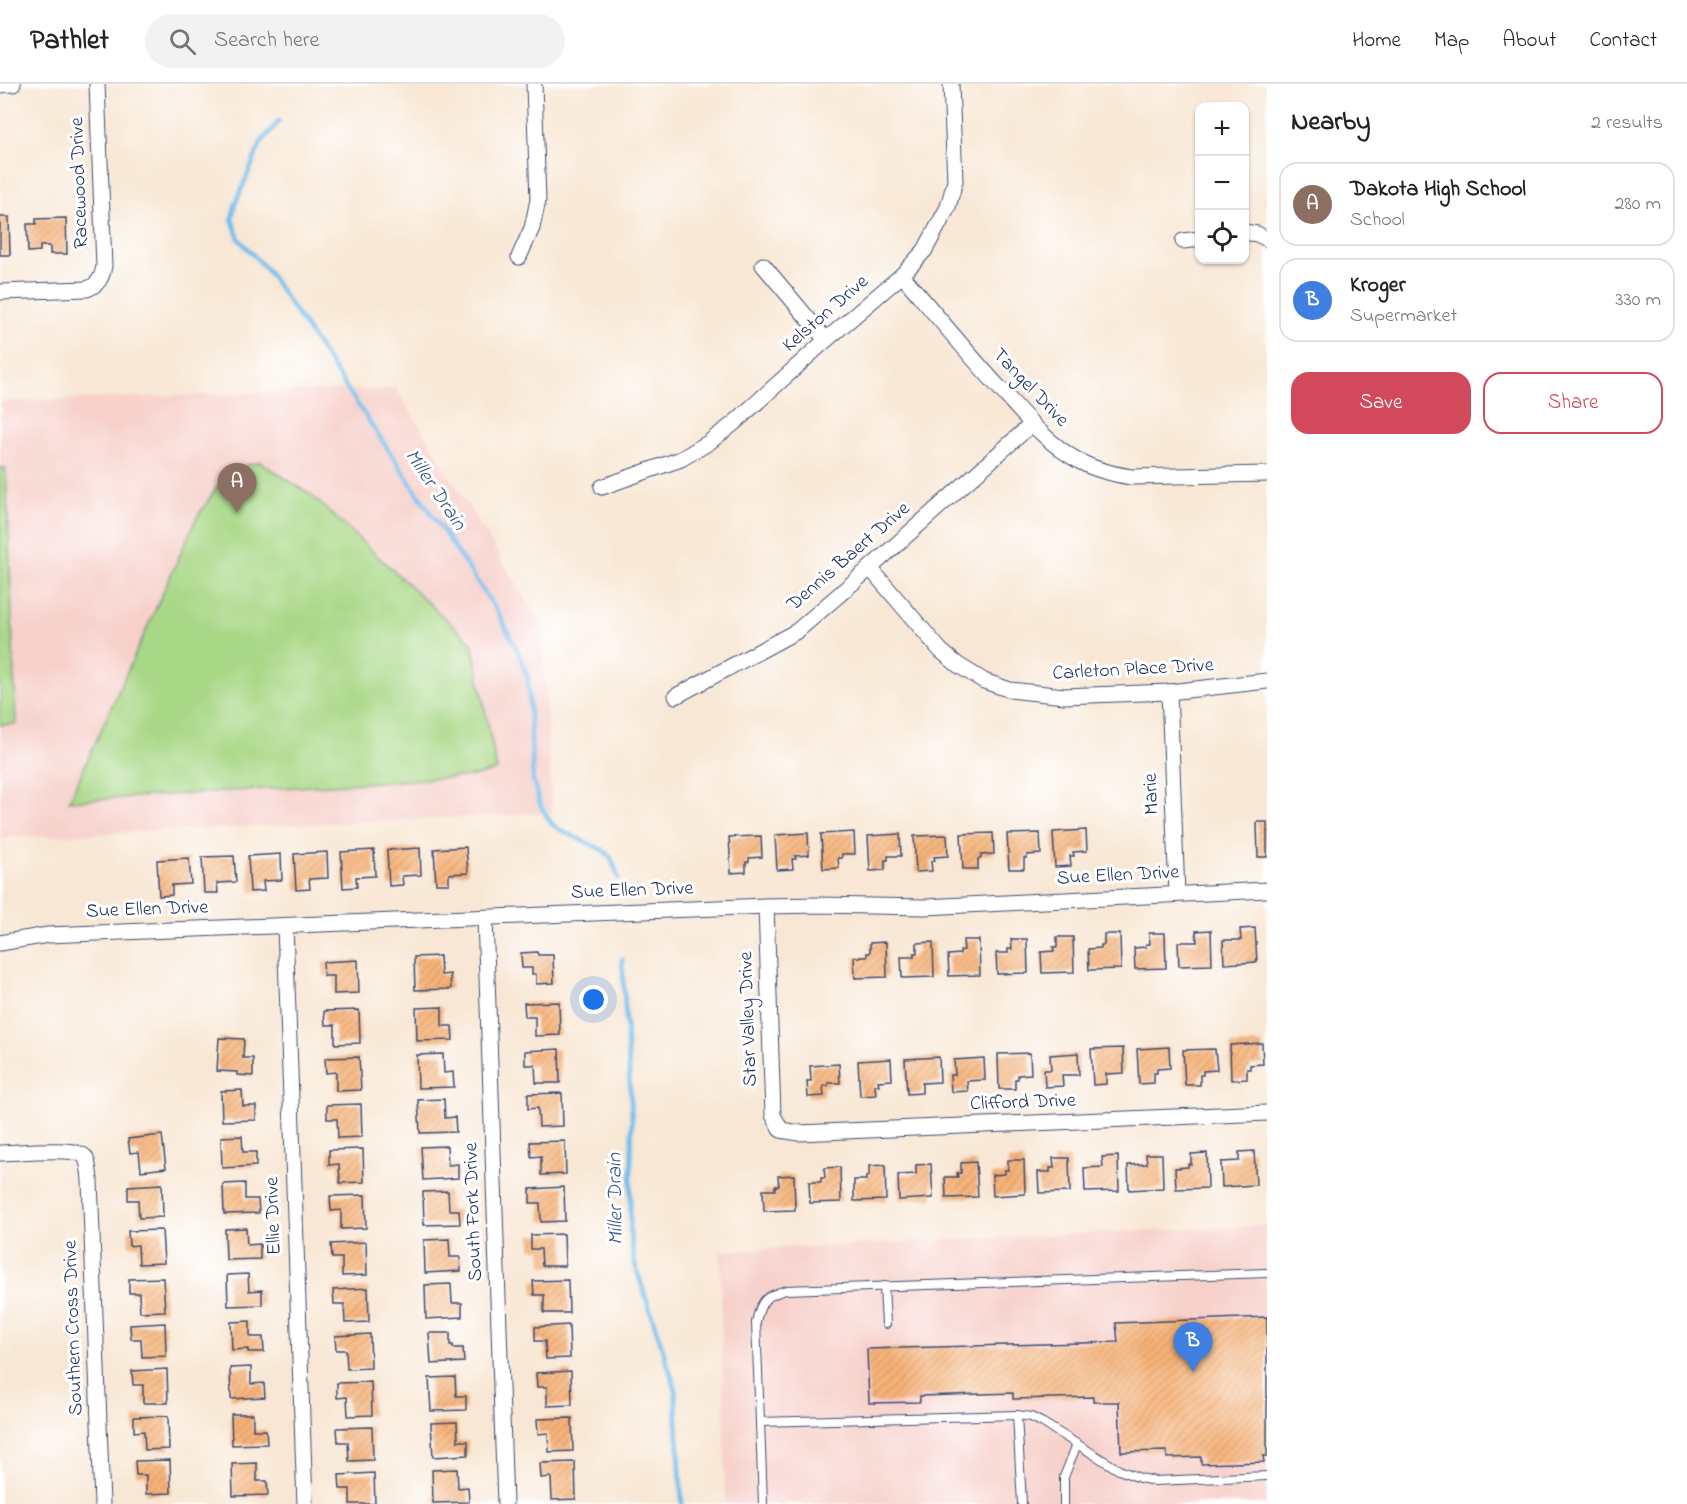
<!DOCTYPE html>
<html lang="en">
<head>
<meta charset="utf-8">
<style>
  body { margin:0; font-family:"Indie Flower",sans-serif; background:#f2f2f2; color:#222 }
  .controls { position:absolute; right:18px; top:18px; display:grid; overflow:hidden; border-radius:12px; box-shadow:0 2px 4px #0004 }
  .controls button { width:54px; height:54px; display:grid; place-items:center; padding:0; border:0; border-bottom:2px solid #e0e0e0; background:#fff; color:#222; font:30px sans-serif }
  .you { position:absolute; left:594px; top:916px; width:21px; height:21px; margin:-15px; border:4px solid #fff; border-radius:50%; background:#1a73e8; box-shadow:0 0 0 9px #1a73e833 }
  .badge { display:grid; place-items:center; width:39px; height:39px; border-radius:50%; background:#d1495b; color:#fff; font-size:20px; font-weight:700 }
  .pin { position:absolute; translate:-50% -50px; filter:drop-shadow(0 2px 3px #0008) }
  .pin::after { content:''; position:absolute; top:32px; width:21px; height:18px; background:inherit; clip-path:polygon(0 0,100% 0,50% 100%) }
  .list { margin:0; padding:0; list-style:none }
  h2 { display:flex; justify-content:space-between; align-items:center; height:78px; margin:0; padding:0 24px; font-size:26px }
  h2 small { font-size:20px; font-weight:400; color:#767676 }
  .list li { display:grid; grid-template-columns:39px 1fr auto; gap:18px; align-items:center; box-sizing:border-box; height:84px; margin:0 12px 12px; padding:0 12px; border:2px solid #e0e0e0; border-radius:18px }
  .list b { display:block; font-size:22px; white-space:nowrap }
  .list p { margin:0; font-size:20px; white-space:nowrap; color:#767676 }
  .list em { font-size:20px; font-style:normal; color:#767676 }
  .actions { display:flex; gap:12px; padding:18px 24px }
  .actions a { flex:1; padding:14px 0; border:2px solid #d1495b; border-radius:18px; text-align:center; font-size:21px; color:#d1495b }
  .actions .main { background:#d1495b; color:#fff }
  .icon { flex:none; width:33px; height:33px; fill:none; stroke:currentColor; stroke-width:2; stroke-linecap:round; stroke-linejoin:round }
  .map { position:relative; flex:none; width:1267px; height:1420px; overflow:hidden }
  header { display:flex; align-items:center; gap:36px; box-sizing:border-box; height:84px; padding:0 30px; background:#fff; border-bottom:2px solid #e0e0e0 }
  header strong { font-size:28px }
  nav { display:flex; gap:33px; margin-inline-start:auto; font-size:21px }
  .search { width:420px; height:54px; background:#f2f2f2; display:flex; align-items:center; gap:15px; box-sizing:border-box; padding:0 21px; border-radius:33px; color:#767676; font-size:22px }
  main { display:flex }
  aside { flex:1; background:#fff }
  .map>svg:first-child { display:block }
</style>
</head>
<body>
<header>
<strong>Pathlet</strong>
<div class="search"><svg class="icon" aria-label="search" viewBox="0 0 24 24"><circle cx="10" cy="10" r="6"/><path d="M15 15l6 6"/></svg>Search here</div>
<nav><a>Home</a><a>Map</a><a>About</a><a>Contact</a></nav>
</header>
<main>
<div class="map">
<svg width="1267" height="1420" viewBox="0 0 1267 1420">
  <defs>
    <pattern id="building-hatch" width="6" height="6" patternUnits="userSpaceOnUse" patternTransform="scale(1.5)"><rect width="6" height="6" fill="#f7b378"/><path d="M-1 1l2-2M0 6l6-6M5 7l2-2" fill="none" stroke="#d39a6a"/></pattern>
  </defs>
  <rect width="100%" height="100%" fill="#fff"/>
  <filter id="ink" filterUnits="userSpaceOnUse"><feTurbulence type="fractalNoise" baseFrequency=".0167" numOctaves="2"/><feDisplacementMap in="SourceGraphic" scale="12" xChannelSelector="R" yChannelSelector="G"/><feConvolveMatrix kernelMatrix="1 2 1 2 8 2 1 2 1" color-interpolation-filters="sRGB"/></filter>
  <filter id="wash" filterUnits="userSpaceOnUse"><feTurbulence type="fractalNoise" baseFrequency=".008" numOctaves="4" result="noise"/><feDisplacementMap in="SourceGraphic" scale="24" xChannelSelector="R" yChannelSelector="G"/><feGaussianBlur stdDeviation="1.35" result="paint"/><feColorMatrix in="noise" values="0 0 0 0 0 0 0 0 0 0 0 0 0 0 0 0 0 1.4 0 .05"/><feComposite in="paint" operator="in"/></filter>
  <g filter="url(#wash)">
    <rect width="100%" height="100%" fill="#f8e7d4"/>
    <g fill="#f7d0ca">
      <path d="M396,304L542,541L552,729L0,754V318Z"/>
      <path d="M1267,1141V1420H726L720,1167Z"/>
    </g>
    <g fill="#a8d886" stroke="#628472" stroke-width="1.5">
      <path d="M260,378L311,411L472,559L497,686L476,692L69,717L196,435L229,385Z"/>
      <path d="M0,384H6L16,640L0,641Z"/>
    </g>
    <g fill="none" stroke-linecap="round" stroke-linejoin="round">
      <g stroke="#71beeb" stroke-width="4.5">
        <path d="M279,37L261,59L235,121L232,135L239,155L267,186L497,527L517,565L528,594L533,696L540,721L551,739L558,745L603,766L611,774L619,795"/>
        <path d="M622,875L632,1036L630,1149L634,1177L675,1303L682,1420"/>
      </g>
    </g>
    <g id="blocks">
      <g fill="url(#building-hatch)">
        <path d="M0,133H9L10,171H0Z"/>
        <path d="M66,134L67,170H50V162H40V167L28,168L27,140H36V135Z"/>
        <path d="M1257,738H1267V773H1258Z"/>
        <path d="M1086,746L1087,767L1073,768L1074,772H1070L1071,782L1055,783L1053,748Z"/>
        <path d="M854,748L855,770H842V774H838L839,784L823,785L821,750Z"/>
        <path d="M808,749L809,771L795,772L796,775H792L793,785L777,786L775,751Z"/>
        <path d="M993,749L994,770L981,771V774L978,775V785H963L961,750Z"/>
        <path d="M1040,749L1041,770L1027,771V774H1024V785H1009L1007,750Z"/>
        <path d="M900,750L901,772H888V776H885V786L870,787L868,752Z"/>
        <path d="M947,751L948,772L934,773L935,777H931L932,787L916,788L914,752Z"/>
        <path d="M761,752L762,773L749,774V778H746V788L731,789L729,753Z"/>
        <path d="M466,763L468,789L449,790V800H436L434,765Z"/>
        <path d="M420,764L421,791L402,792L403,801L389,802L387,766Z"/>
        <path d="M374,766L375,792L356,793L357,803L343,804L341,768Z"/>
        <path d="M327,768L328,794L309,795L310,805L296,806L294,770Z"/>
        <path d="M281,770L282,796L263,797L264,807L250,808L248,772Z"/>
        <path d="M234,772L236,798L217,799L218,809H204L202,773Z"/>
        <path d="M189,774L191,800L172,801V811L159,812L157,776Z"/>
        <path d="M1255,844L1257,878L1224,880L1223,856H1241L1240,845Z"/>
        <path d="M1211,846L1212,881L1179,882L1178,858H1197L1196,847Z"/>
        <path d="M1149,849H1165L1166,884L1135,885L1134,864L1146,863V860H1150Z"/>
        <path d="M1104,850H1120L1121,885L1089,886L1088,865L1101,864V861H1104Z"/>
        <path d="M1057,853H1073L1074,888L1042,889L1041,868L1054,867L1053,863H1057Z"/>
        <path d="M1011,855H1027L1028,889L997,890L996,869H1008V865H1012Z"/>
        <path d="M963,856H979L980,891L949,892L948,871L960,870V867L964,866Z"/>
        <path d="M886,858L887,893L855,894L854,873H867V869H870V859Z"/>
        <path d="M933,858L934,893L902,894L901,873H914V869H917V859Z"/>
        <path d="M537,868L538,871H553L554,899L536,900V890H532V884H522L521,869Z"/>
        <path d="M440,872L441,891L450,890L451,905L415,906L414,873Z"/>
        <path d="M358,876L359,909L334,910V892H324L323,878Z"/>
        <path d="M559,918L560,951L535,952V933H525L524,919Z"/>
        <path d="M442,923V942H452L453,956L417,957L416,924Z"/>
        <path d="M359,926L360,959L335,960V941H325L324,927Z"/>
        <path d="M219,954L244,955L243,974H253V992L237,991V988L217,987Z"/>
        <path d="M1262,959L1263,980L1250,981V985H1247V995L1231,996L1230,961Z"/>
        <path d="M1169,963L1170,984L1157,985V989H1154V999L1139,1000L1137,965Z"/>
        <path d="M1123,964L1124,989L1106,990V1000L1093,1001L1091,965Z"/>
        <path d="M559,965L560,999H536L535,981H525V967Z"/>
        <path d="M1215,965L1217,986L1203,987V991H1200V1001H1185L1183,966Z"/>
        <path d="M1030,969L1031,990L1018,991V995H1015V1005H999L998,970Z"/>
        <path d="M1078,969L1079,991H1062L1063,1002L1045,1003L1044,986H1051L1050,971Z"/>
        <path d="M443,970L444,989L453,988L454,1003L418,1004L417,971Z"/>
        <path d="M359,973L361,1006L336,1007V988L326,989L325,974Z"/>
        <path d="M939,973L940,998L922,999V1009L907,1010L905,975Z"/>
        <path d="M984,974L985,996L967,997L968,1007L951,1008L950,991H955L954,976Z"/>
        <path d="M891,975L892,996L878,997L879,1001H875L876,1011L860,1012L858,977Z"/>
        <path d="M839,980L840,999H828V1002H823L824,1012L808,1013L807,997H811L810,982Z"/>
        <path d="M242,1006L243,1022H256V1036L222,1037L221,1007Z"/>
        <path d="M562,1009L563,1042L539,1043L538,1024L528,1025V1010Z"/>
        <path d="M444,1015L445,1034L455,1033L456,1048L420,1049L418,1016Z"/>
        <path d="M361,1020L362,1053L338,1054L337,1035H327V1021Z"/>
        <path d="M162,1051L166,1084L141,1087L139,1068L130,1069L128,1055Z"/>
        <path d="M242,1052L243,1068H256V1082L222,1084L221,1053Z"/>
        <path d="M565,1057L566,1090L541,1091V1072L531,1073L530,1058Z"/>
        <path d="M447,1062L448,1081L458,1080V1094L423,1096L421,1063Z"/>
        <path d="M363,1065L364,1098L340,1099L339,1080L329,1081V1066Z"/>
        <path d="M1254,1067L1256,1101L1222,1103L1221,1078L1239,1077V1068Z"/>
        <path d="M1207,1069L1208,1104L1176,1105L1175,1084L1188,1083V1080H1191V1070Z"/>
        <path d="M1146,1070H1162L1163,1104L1129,1106L1128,1081L1147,1080Z"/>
        <path d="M1118,1072L1119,1107L1085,1108L1084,1084L1103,1083L1102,1073Z"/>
        <path d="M1053,1074H1069L1070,1108L1039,1109L1038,1088H1050V1084H1054Z"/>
        <path d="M1008,1076H1024L1025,1110L993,1112L992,1091L1005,1090V1086H1008Z"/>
        <path d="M976,1078L978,1113L946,1114L945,1093H958L957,1089H961V1079Z"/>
        <path d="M931,1080L933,1114L899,1116L898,1091L916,1090V1081Z"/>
        <path d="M885,1081L886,1116L854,1117V1096H866V1092H869V1082Z"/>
        <path d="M840,1083L841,1118L810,1119L809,1098H821V1094H825L824,1084Z"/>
        <path d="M794,1091L795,1126L764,1127L763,1106H775V1102H779L778,1092Z"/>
        <path d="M245,1099V1115H258L259,1129L224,1130L223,1100Z"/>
        <path d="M162,1100L163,1133L139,1134L138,1116H128V1102Z"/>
        <path d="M564,1103L565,1137L541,1138L540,1119H530V1105Z"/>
        <path d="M448,1107L449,1126H459L460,1140L424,1141L423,1108Z"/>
        <path d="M365,1111L366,1144L341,1145V1126L331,1127L330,1112Z"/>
        <path d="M246,1144L247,1161L260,1160V1175L226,1176L225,1145Z"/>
        <path d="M162,1146L164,1179L139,1180L138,1161L129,1162L128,1147Z"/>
        <path d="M564,1150L565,1182H542L541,1165H531V1151Z"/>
        <path d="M449,1155L450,1173H460L461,1187L425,1189L424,1156Z"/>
        <path d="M366,1158L367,1191L342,1192V1174H332L331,1160Z"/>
        <path d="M248,1190L249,1207L262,1206V1221L228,1222L227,1191Z"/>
        <path d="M163,1194L165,1227L140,1228L139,1209H129V1195Z"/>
        <path d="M568,1196L569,1229H544V1211H534L533,1197Z"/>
        <path d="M451,1200L452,1219H462V1233L426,1235L425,1201Z"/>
        <path d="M368,1204L369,1238L345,1239L344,1220H334L333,1206Z"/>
        <path d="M1267,1233V1372H1263L1264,1378L1201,1380V1373L1167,1374V1367L1121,1368L1119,1318H1093V1313L1013,1315V1309L920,1312V1318L869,1319L867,1265L1118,1258L1116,1239Z"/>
        <path d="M250,1237V1253H263L264,1268H248V1265L232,1266L231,1238Z"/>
        <path d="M165,1239L166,1272L142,1273L141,1255H131L130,1241Z"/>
        <path d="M569,1241L570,1274L546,1275L545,1257H535V1243Z"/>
        <path d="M429,1249H450V1261H453V1264H463L464,1278L431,1280Z"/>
        <path d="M370,1250L371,1284L347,1285L346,1266H336L335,1252Z"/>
        <path d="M251,1283V1300L264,1299L265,1313L231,1315L230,1284Z"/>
        <path d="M167,1285L168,1319H143V1301H133L132,1287Z"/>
        <path d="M571,1287L572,1321L547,1322V1303H537L536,1289Z"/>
        <path d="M455,1293L456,1312H466V1326L431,1327L429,1294Z"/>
        <path d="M371,1298L372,1331L348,1332L347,1313L337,1314V1299Z"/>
        <path d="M231,1330H253V1346H266L267,1360L232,1361Z"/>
        <path d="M168,1332L169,1365L145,1366L144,1347L134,1348V1333Z"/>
        <path d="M572,1334L573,1367L549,1368L548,1349L538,1350L537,1335Z"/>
        <path d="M457,1338L458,1357H468V1371L433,1373L431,1339Z"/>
        <path d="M372,1343L373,1376L349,1377L348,1358H338L337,1344Z"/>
        <path d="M170,1376L171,1409L146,1410V1391H136L135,1377Z"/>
        <path d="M575,1378L576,1415L552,1416L551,1393L541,1394L540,1379Z"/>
        <path d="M257,1379V1397H267L268,1411L233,1412L232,1380Z"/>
        <path d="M457,1385L458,1404L468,1403L469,1418L433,1419L432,1386Z"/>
        <path d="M374,1389L375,1420H350V1405H340L339,1391Z"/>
      </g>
    </g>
  </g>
  <g filter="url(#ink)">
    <use href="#blocks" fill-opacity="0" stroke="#3c4b70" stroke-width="1.5"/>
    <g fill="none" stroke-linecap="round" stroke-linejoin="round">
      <defs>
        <g id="lane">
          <path d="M1267,1189L786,1206C765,1212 761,1216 756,1238L760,1338L1017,1331L1031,1333L1043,1339L1119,1386L1140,1394L1155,1397L1267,1392"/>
          <path d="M884,1202L886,1240"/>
          <path d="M1017,1331L1022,1420"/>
          <path d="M760,1338L763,1420"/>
          <path d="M1064,1420V1393L1077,1360"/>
        </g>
        <g id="street">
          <path d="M0,1L13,0"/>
          <path d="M1244,148L1257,150L1267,155"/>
          <path d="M1183,157L1200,155"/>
          <path d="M519,173L532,144L538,116L534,0"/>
          <path d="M763,181L826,256"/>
          <path d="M902,191C936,231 969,271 1004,309C1026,334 1049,361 1079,377C1095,386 1113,390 1131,393L1267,390"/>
          <path d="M0,208L87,205C98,201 102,194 104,182L97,0"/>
          <path d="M602,403L681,375L708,359L733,340L826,256L902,191L925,166L948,123L955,97L951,0"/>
          <path d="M870,484L941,567L958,581L984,597L1010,606L1064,612L1169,608L1267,597"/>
          <path d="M1169,608L1177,810"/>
          <path d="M676,612L797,547L870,484L1032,340"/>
          <path d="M766,822L773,1031L781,1046L799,1049L1267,1029"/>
          <path d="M485,834L505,1420"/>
          <path d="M285,842L305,1420"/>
          <path d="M0,859L48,851L766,822L818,821L925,823L1267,806"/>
          <path d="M0,1069C16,1069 76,1062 85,1073C89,1079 89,1089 90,1096L102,1420"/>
        </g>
      </defs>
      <use href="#lane" stroke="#3c4b70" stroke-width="10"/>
      <use href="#street" stroke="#3c4b70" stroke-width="17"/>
      <use href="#lane" stroke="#fff" stroke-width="8"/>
      <use href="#street" stroke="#fff" stroke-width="15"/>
    </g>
  </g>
  <g text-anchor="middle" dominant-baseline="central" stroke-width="6" stroke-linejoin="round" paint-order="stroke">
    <g font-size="20" fill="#1b2f5e" stroke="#fff">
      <text transform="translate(80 99) rotate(-92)">Racewood Drive</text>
      <text transform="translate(826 230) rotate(-41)">Kelston Drive</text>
      <text transform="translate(1030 304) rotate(46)">Tangel Drive</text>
      <text transform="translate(849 473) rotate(-41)">Dennis Baert Drive</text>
      <text transform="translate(1133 586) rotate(-3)">Carleton Place Drive</text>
      <text transform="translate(1152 710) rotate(-92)">Marie</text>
      <text transform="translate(1118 792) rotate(-3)">Sue Ellen Drive</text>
      <text transform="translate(632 807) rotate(-2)">Sue Ellen Drive</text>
      <text transform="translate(147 826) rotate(-2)">Sue Ellen Drive</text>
      <text transform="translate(749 935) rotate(-92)">Star Valley Drive</text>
      <text transform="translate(1023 1019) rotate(-2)">Clifford Drive</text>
      <text transform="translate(474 1128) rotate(-92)">South Fork Drive</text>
      <text transform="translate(274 1132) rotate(-92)">Ellie Drive</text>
      <text transform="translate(74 1244) rotate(-92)">Southern Cross Drive</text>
    </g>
    <g font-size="21" font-style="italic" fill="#355a88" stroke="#fff">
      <text transform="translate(435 406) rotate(56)">Miller Drain</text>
      <text transform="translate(616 1115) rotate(-91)">Miller Drain</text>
    </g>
  </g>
</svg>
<div class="controls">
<button>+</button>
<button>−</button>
<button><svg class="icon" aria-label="locate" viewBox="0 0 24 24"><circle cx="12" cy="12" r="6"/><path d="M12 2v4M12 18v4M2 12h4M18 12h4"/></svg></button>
</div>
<div class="you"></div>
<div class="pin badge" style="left:237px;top:429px;background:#8d6e63">A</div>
<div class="pin badge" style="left:1193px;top:1288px;background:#3f7fe0">B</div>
</div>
<aside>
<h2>Nearby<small>2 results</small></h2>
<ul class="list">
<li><span class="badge" style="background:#8d6e63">A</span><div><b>Dakota High School</b><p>School</p></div><em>280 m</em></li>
<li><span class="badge" style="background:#3f7fe0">B</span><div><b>Kroger</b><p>Supermarket</p></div><em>330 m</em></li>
</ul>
<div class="actions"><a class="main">Save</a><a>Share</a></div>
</aside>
</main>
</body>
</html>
